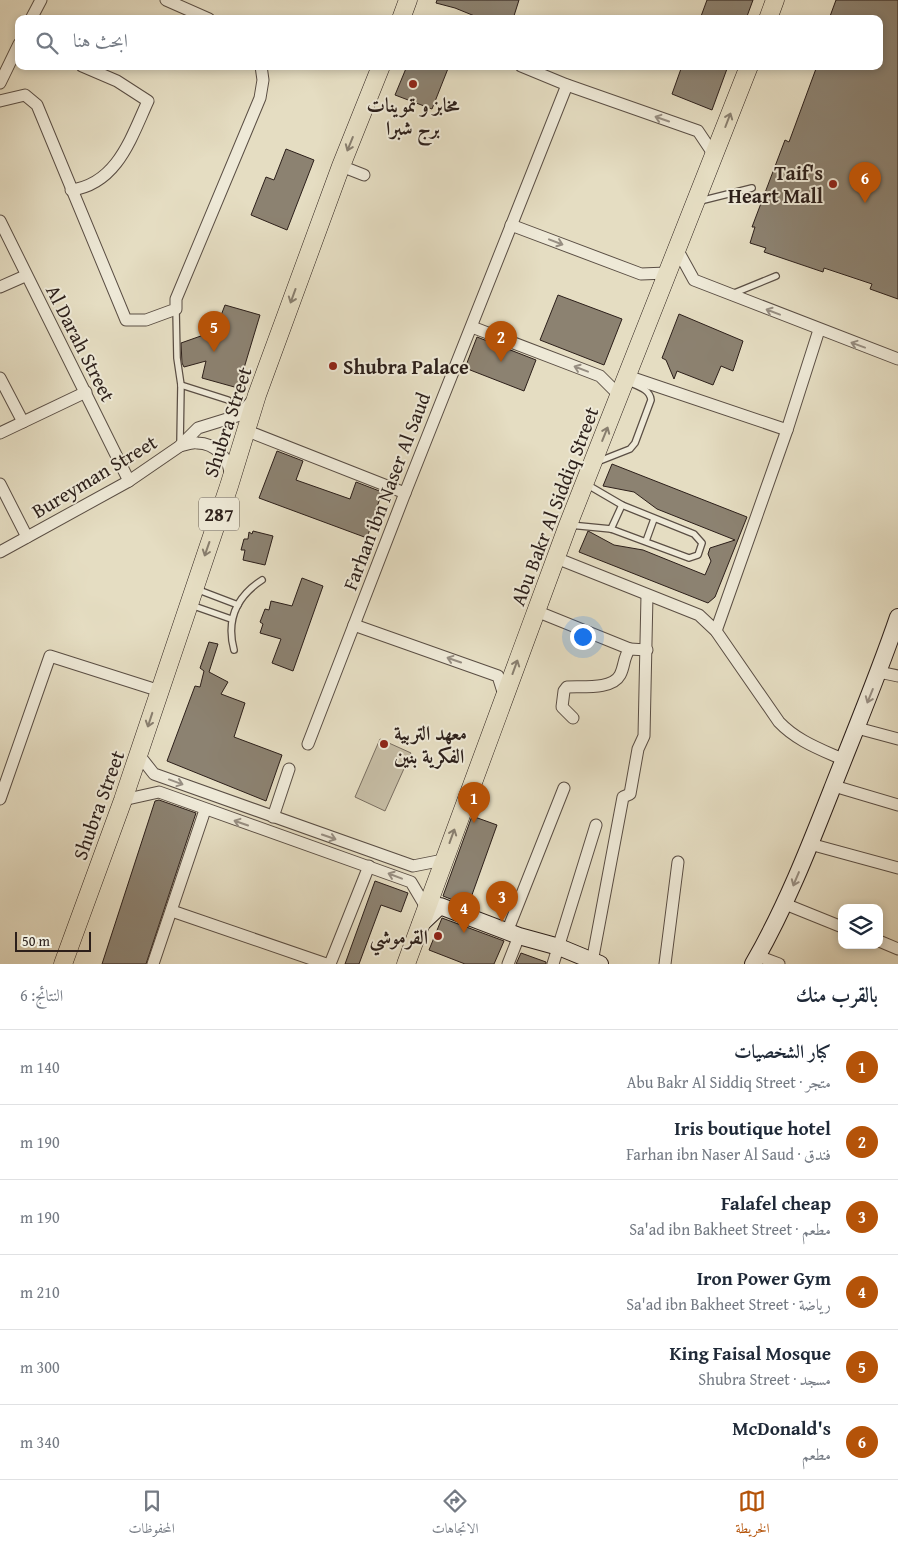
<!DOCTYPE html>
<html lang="ar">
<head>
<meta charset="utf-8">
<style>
  body { margin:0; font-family:"Gentium Book Plus",Amiri,serif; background:#f6f6f7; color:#1f2937; direction:rtl }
  .controls { position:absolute; right:15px; bottom:15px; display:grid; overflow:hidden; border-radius:10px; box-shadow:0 2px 8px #0003 }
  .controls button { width:45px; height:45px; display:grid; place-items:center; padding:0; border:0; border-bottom:1px solid #e0e1e3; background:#fff; color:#1f2937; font:25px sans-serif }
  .scale { position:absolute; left:15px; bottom:12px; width:76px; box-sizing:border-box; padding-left:5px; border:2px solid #2c1f1a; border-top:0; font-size:14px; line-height:18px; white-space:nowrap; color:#2c1f1a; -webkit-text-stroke:4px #eee9d7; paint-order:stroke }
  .you { position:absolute; left:582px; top:636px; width:18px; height:18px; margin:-12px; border:4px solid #fff; border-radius:50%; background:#1a73e8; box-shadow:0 0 0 8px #1a73e833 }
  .badge { display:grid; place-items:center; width:32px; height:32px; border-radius:50%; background:#b45309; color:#fff; font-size:16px; font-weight:700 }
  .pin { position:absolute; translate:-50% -41px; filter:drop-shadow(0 1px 2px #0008) }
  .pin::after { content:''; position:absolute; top:26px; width:18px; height:15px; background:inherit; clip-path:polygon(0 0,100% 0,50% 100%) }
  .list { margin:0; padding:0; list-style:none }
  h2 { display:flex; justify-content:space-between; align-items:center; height:65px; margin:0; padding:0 20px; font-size:21px }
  h2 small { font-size:16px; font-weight:400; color:#747a83 }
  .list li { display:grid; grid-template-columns:32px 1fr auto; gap:15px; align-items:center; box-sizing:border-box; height:75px; padding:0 20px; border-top:1px solid #e0e1e3 }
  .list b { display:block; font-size:19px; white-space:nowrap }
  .list p { margin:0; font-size:16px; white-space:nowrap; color:#747a83 }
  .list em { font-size:16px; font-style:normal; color:#747a83 }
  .icon { flex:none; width:28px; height:28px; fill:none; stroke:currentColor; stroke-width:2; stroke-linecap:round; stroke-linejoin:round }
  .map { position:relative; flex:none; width:898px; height:964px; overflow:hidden; direction:ltr }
  .search { position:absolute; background:#fff; box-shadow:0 2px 8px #0003; left:15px; right:15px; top:15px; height:55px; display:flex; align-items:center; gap:12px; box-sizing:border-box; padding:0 18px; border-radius:10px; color:#747a83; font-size:19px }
  .sheet { height:515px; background:#fff }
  nav { display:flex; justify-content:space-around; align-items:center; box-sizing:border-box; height:70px; border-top:1px solid #e0e1e3; background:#fff; font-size:14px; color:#747a83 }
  nav a { display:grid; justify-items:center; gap:2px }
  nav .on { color:#b45309 }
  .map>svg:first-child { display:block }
</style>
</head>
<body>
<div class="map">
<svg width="898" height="964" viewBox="0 0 898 964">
  <rect width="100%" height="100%" fill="#e5ddc2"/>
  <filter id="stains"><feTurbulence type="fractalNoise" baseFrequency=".004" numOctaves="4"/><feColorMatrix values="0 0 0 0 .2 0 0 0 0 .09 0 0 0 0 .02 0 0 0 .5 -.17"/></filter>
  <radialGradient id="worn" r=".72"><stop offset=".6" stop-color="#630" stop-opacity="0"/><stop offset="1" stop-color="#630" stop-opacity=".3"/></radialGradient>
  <path fill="#c6bda5" stroke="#796e60" d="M380,739L411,753L385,811L355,797Z"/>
  <g fill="#8c8271" stroke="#2c1f1a">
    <path d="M437,0H519L513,19H482L455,8L436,3Z"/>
    <path d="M707,0H753L746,19H700Z"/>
    <path d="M836,0H898V299L870,289L872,284L824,268L823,272L764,252L766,248L750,243L755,227H752L785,140L789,142L817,66H879V19H829Z"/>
    <path d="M407,66H449L432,109L395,95Z"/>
    <path d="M682,66H728L712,110L672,94Z"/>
    <path d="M286,149L314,160L287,230L251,215L266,177L274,180Z"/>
    <path d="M558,295L622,319L604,365L540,340Z"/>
    <path d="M225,305L260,315L238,388L202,378L206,361L184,367L182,363L181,343L215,331Z"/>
    <path d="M679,314L743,341L733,371L721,366L713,385L677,371L674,379L666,360L662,358Z"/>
    <path d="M477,337L536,360L524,391L465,368Z"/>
    <path d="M277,451L303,461L296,480L350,499L356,482L382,492L367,538L259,498Z"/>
    <path d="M612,464L747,517L715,597L708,603L579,552L588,531L590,532L614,545L643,550L705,575L711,561L708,554L710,548L735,540L657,509L634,492L603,486Z"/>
    <path d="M253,531L273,536L265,565L243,560L245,550H241L244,539H248L249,532L252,534Z"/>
    <path d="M302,578L323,586L293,671L272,663L281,639L260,633L263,624L260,622L265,609L269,610L271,601L292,606Z"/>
    <path d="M209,642L218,644L209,672L228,682L221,694L245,703L234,737L282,755L266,801L167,761L195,686L200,687L204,671L200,668Z"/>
    <path d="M159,800L196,813L146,964H102L155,801Z"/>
    <path d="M472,816L497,825L468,906L443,896Z"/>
    <path d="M375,881L408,893L401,912L381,905L359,964H345Z"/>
    <path d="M442,918L504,941L494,964H465L429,950Z"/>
    <path d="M521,953L546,962V964H516Z"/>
  </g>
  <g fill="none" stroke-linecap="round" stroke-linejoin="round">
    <defs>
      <g id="lane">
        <path d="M700,201L752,188"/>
        <path d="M732,294L776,276"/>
        <path d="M176,309L177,358L181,385L180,444"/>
        <path d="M181,385L228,400"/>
        <path d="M597,462L630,449L635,443L651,400C650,389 637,386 628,382"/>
        <path d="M570,525L611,529L689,558L698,555L702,543L694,534L622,505L586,484"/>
        <path d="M611,529L622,505"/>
        <path d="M646,541L654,519"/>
        <path d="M196,589L238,605"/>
        <path d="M191,605L231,619"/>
        <path d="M234,650C226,620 236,597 262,580"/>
      </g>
      <g id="street">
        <path d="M166,0L209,19"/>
        <path d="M31,19L41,0"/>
        <path d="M521,66L567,85L698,131L714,155"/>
        <path d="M0,83L19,44"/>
        <path d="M0,101L25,95L37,105L126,320H146L176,309V299L260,98L263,80L261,66"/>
        <path d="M341,166L364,175"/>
        <path d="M71,190C117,184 131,138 148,101L117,81L82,66"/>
        <path d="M0,221L129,481"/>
        <path d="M511,225L641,274L667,273"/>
        <path d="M677,249L694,280L898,359"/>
        <path d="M0,287L25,276"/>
        <path d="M472,327L600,376L620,396"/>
        <path d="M627,376L787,430"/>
        <path d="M0,378L23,422"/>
        <path d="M245,430L405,493"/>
        <path d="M0,433L86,392"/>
        <path d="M180,446C185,445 192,442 197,443C215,443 231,459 230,477"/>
        <path d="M0,484L27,537"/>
        <path d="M0,552L129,481L180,446L198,428L240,415L251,402"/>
        <path d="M556,558L699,615L716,631L779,722C797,741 820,749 844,760"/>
        <path d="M536,611L630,649"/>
        <path d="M354,625L498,676L504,695"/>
        <path d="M716,631L787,430L819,330"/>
        <path d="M879,672L898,676"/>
        <path d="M573,718L562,707L564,691L567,687C582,686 612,690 620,675C625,666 623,657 630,649L647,650"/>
        <path d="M857,728L898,739"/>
        <path d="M308,744L405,493L567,85"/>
        <path d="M139,755L154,774L413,866L443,860"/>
        <path d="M834,786L898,805"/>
        <path d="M0,799L50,656L160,691"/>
        <path d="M123,800L159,792L411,882L427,909"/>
        <path d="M273,817L289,769"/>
        <path d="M810,844L898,868"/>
        <path d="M785,904L842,927"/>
        <path d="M172,911L326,964"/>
        <path d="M507,932L564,788"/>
        <path d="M879,941L898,949"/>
        <path d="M758,956L779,964"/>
        <path d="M592,962L623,797L630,794L638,749L644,736L647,595"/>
        <path d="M153,964L205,810"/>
        <path d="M330,964L369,866"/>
        <path d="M508,964L519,936"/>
        <path d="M553,964L596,825"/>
        <path d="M665,964L678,862"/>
      </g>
      <g id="secondary">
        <path d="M420,925L440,906L519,936L559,947L600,964"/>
        <path d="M753,964C786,907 810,845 834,784C856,728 879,673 898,617"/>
      </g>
      <g id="primary">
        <path d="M401,19L408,0"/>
        <path d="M768,19L775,0"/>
        <path d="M63,964L123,800L229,486L257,395L341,166L381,66"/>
        <path d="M406,964L568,525L749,66"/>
      </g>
    </defs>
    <use href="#lane" stroke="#5a4e44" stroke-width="8"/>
    <use href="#street" stroke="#5a4e44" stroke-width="13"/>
    <use href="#secondary" stroke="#2c1f1a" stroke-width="18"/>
    <use href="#primary" stroke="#2c1f1a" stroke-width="19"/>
    <use href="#lane" stroke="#eee9d7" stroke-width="5.5"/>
    <use href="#street" stroke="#eee9d7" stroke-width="11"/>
    <use href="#secondary" stroke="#eee9d7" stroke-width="16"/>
    <use href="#primary" stroke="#e5ddc2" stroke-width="18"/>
  </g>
  <defs><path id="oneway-shaft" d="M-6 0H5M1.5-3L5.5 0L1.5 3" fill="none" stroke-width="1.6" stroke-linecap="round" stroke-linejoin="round" transform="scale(1.25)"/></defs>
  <g stroke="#978e82">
    <use href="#oneway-shaft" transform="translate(662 119) rotate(-161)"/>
    <use href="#oneway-shaft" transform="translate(556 242) rotate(21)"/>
    <use href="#oneway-shaft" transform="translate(773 312) rotate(-159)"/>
    <use href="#oneway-shaft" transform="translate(858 345) rotate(-160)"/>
    <use href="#oneway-shaft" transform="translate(581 369) rotate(-159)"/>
    <use href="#oneway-shaft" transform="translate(454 660) rotate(-161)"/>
    <use href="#oneway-shaft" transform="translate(870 696) rotate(112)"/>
    <use href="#oneway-shaft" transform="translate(176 782) rotate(20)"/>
    <use href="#oneway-shaft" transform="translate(241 823) rotate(-161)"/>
    <use href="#oneway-shaft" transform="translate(329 837) rotate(19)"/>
    <use href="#oneway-shaft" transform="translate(395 876) rotate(-159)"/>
    <use href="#oneway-shaft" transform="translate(796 879) rotate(113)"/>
  </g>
  <g stroke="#887e6e">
    <use href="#oneway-shaft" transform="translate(728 120) rotate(-69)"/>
    <use href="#oneway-shaft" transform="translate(350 144) rotate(112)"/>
    <use href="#oneway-shaft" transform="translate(293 296) rotate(110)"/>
    <use href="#oneway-shaft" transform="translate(605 434) rotate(-68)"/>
    <use href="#oneway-shaft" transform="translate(207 549) rotate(109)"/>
    <use href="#oneway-shaft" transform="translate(515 667) rotate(-70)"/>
    <use href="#oneway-shaft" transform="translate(150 720) rotate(108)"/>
    <use href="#oneway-shaft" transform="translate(452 836) rotate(-70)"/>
  </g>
  <g fill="#8f2418" stroke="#eee9d7" stroke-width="2">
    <circle cx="413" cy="84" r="5"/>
    <circle cx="833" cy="184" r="5"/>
    <circle cx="333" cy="366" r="5"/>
    <circle cx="384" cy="744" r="5"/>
    <circle cx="438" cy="936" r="5"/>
  </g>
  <g text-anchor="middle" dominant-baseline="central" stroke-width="4" stroke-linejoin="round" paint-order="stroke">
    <rect fill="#eee9d7" stroke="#665c53" stroke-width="1" x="199" y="497.5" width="40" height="33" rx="4"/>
    <g font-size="19" font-weight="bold" fill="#2c1f1a">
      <text x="219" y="514">287</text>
    </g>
    <g font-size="20" font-weight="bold" fill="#2c1f1a" stroke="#eee9d7" text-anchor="end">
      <text x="413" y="104" text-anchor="middle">مخابز و تموينات<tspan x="413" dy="23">برج شبرا</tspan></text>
      <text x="823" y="172">Taif's<tspan x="823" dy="23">Heart Mall</tspan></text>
      <text x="343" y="366" text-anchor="start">Shubra Palace</text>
      <text x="394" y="732" text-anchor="start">معهد التربية<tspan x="394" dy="23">الفكرية بنين</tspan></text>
      <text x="428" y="936">القرموشي</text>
    </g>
    <g font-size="20" fill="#2c1f1a" stroke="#eee9d7">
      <text transform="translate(81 343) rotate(63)">Al Darah Street</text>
      <text transform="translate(227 422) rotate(-72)">Shubra Street</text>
      <text transform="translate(94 476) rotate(-31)">Bureyman Street</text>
      <text transform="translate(386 491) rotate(-69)">Farhan ibn Naser Al Saud</text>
      <text transform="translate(554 506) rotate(-69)">Abu Bakr Al Siddiq Street</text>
      <text transform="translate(98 805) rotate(-70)">Shubra Street</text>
    </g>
  </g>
  <rect width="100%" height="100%" filter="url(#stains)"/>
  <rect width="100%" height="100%" fill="url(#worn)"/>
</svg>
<div class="controls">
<button><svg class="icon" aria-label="layers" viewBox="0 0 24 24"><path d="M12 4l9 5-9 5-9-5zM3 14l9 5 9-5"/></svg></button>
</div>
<div class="scale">50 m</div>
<div class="you"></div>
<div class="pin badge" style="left:474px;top:823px">1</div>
<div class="pin badge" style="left:501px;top:362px">2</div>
<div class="pin badge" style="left:502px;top:922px">3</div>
<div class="pin badge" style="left:464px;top:933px">4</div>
<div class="pin badge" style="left:214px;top:352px">5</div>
<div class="pin badge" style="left:865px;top:203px">6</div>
<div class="search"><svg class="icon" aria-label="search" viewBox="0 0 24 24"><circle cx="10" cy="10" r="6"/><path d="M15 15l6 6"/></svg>ابحث هنا</div>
</div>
<section class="sheet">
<h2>بالقرب منك<small>النتائج: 6</small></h2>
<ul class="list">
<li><span class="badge">1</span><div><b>كبار الشخصيات</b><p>متجر · Abu Bakr Al Siddiq Street</p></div><em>140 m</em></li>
<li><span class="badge">2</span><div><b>Iris boutique hotel</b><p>فندق · Farhan ibn Naser Al Saud</p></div><em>190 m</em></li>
<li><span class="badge">3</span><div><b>Falafel cheap</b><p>مطعم · Sa'ad ibn Bakheet Street</p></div><em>190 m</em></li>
<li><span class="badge">4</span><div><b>Iron Power Gym</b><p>رياضة · Sa'ad ibn Bakheet Street</p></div><em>210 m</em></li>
<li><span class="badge">5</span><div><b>King Faisal Mosque</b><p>مسجد · Shubra Street</p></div><em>300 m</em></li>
<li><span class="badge">6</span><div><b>McDonald's</b><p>مطعم</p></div><em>340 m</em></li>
</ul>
</section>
<nav>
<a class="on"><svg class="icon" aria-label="map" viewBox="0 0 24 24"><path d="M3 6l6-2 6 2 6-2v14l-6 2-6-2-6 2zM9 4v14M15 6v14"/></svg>الخريطة</a>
<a><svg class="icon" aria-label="directions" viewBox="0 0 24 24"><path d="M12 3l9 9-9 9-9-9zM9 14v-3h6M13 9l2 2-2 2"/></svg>الاتجاهات</a>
<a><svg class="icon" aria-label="saved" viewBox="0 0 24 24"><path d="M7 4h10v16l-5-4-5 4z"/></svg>المحفوظات</a>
</nav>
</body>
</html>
